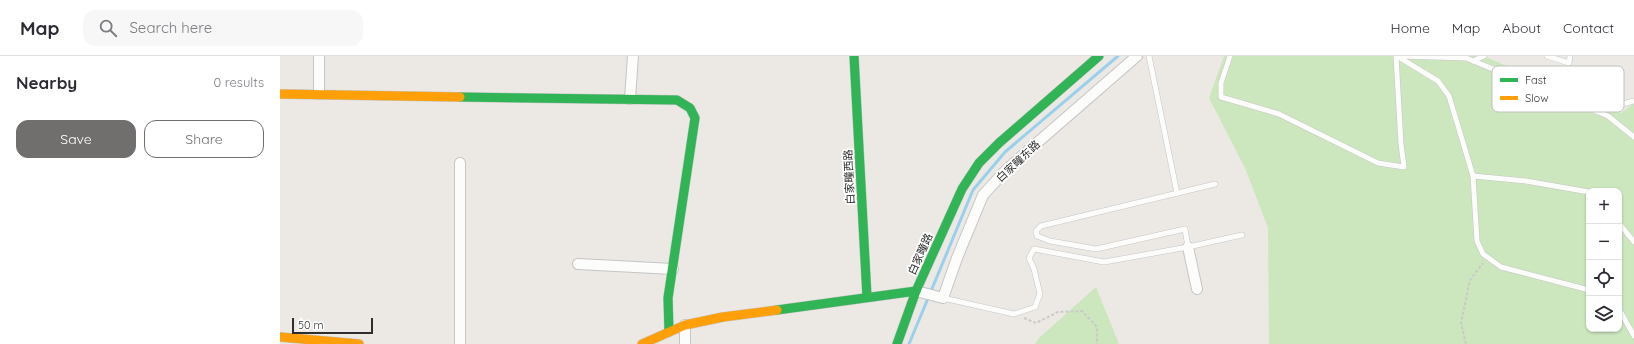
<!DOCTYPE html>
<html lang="en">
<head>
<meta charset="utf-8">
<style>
  body { margin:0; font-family:Quicksand,"Noto Sans SC",sans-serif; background:#f7f7f7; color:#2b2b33 }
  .controls { position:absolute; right:12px; bottom:12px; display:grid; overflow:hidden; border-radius:8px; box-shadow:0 1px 3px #0004 }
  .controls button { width:36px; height:36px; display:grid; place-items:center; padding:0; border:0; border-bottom:1px solid #e1e1e2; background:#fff; color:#2b2b33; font:20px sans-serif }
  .scale { position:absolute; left:12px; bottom:10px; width:81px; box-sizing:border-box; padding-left:4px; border:2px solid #2e2e2e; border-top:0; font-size:11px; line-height:14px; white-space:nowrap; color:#2e2e2e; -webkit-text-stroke:3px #fff; paint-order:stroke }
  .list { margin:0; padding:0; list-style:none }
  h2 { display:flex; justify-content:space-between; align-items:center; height:52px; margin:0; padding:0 16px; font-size:17px }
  h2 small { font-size:13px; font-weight:400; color:#7c7c81 }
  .actions { display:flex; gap:8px; padding:12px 16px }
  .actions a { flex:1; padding:9px 0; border:1px solid #706f6e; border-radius:12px; text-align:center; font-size:14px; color:#706f6e }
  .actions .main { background:#706f6e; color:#fff }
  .icon { flex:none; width:22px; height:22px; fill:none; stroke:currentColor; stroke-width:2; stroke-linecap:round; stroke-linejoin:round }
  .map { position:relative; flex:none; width:1354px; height:288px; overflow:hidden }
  header { display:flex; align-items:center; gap:24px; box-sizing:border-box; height:56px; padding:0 20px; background:#fff; border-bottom:1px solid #e1e1e2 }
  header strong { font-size:19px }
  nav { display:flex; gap:22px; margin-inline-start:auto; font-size:14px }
  .search { width:280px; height:36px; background:#f7f7f7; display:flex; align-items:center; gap:10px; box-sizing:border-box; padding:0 14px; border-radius:12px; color:#7c7c81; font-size:15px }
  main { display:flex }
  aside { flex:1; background:#fff }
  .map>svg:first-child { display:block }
</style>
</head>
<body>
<header>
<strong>Map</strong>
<div class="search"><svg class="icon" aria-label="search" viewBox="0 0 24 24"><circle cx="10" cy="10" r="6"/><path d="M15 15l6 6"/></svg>Search here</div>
<nav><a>Home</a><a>Map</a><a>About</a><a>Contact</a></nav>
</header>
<main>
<aside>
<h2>Nearby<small>0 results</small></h2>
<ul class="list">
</ul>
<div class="actions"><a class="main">Save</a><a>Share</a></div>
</aside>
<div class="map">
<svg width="1354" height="288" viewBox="0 0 1354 288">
  <rect width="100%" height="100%" fill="#ece9e4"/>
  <g fill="#cce7be" fill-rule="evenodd">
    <path d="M944,0H1203L1341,57L1354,47V288H989L988,172L965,112L929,42ZM1309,135H1339V273H1309Z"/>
    <path d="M816,231L839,288H755L759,282Z"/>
  </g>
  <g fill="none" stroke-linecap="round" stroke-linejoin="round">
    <path stroke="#99d0ec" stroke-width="3" d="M629,288L693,134L725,96L838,0"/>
    <defs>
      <g id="lane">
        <path d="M869,0L897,137"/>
        <path d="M950,0L941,27V41L999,58L1098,107L1124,111L1121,88L1116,0"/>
        <path d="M1117,0L1158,25L1169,40L1193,120L1197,185L1203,198L1221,211L1309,234"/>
        <path d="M1120,0L1186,2L1328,60L1354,81"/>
        <path d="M1267,0L1289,7L1290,0"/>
        <path d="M1193,5L1204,0"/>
        <path d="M1317,55L1354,45"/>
        <path d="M1193,120L1246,125L1309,136"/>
        <path d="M1339,167L1354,186"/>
        <path d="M908,191L905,173L816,193L770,185L757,180L756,175L761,170L935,128"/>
        <path d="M663,242L734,258L755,251L760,238L754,213L749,202L754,193L824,206L908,191L962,179"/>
        <path d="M1339,253L1354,280"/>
      </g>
      <g id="street">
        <path d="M39,1V38"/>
        <path d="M350,43L353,0"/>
        <path d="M908,191L917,233"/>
        <path d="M298,208L393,213"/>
        <path d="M636,235L663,242L677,202L703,139L727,113L857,0"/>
        <path d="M405,269V288"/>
        <path d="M180,288V107"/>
      </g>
      <g id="fast">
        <path d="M574,0L587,241"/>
        <path d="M180,41L397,44L410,52L415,62L388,242L389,276"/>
        <path d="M497,254L636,235L682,133L699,107L719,87L819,0"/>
        <path d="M617,288L636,235"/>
      </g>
      <g id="slow">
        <path d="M0,38L180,41"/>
        <path d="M0,281L79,288"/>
        <path d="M362,288L405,269L443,261L497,254"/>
      </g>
    </defs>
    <use href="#lane" stroke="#c5c5c5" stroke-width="6"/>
    <use href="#street" stroke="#c5c5c5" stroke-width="12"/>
    <use href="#fast" stroke="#c5c5c5" stroke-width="10"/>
    <use href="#slow" stroke="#c5c5c5" stroke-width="10"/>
    <g stroke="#c9c9c8" stroke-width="2" stroke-dasharray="3 2" stroke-linecap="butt">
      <path d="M744,262L756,267L778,256L802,255L817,271V288"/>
      <path d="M1186,288L1181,267L1190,224L1203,207"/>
    </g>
    <use href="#lane" stroke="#fcfcfb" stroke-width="5"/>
    <use href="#street" stroke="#fcfcfb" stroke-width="10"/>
    <use href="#fast" stroke="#30b455" stroke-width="9"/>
    <use href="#slow" stroke="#ff9f0a" stroke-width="9"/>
  </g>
  <g text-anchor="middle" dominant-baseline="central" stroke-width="3.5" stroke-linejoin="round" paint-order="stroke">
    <g font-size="11" fill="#2e2e2e" stroke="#fff">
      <text transform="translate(738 105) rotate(-43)">白家疃东路</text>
      <text transform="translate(569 121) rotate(-93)">白家疃西路</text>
      <text transform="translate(640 198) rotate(-66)">白家疃路</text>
    </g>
  </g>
  <rect x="1212" y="10" width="132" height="46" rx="6" fill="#fff" stroke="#c0c0c0" stroke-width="1"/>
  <rect x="1220" y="22" width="18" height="4" fill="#30b455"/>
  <rect x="1220" y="40" width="18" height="4" fill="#ff9f0a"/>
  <g font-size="11" fill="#2e2e2e">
    <text x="1245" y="28">Fast</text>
    <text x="1245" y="46">Slow</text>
  </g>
</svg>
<div class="controls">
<button>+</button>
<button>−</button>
<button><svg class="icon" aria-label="locate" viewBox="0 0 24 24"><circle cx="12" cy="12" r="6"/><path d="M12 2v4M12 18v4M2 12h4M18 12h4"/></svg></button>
<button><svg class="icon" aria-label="layers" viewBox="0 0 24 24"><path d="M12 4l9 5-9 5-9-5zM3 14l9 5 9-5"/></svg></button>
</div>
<div class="scale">50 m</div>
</div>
</main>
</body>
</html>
